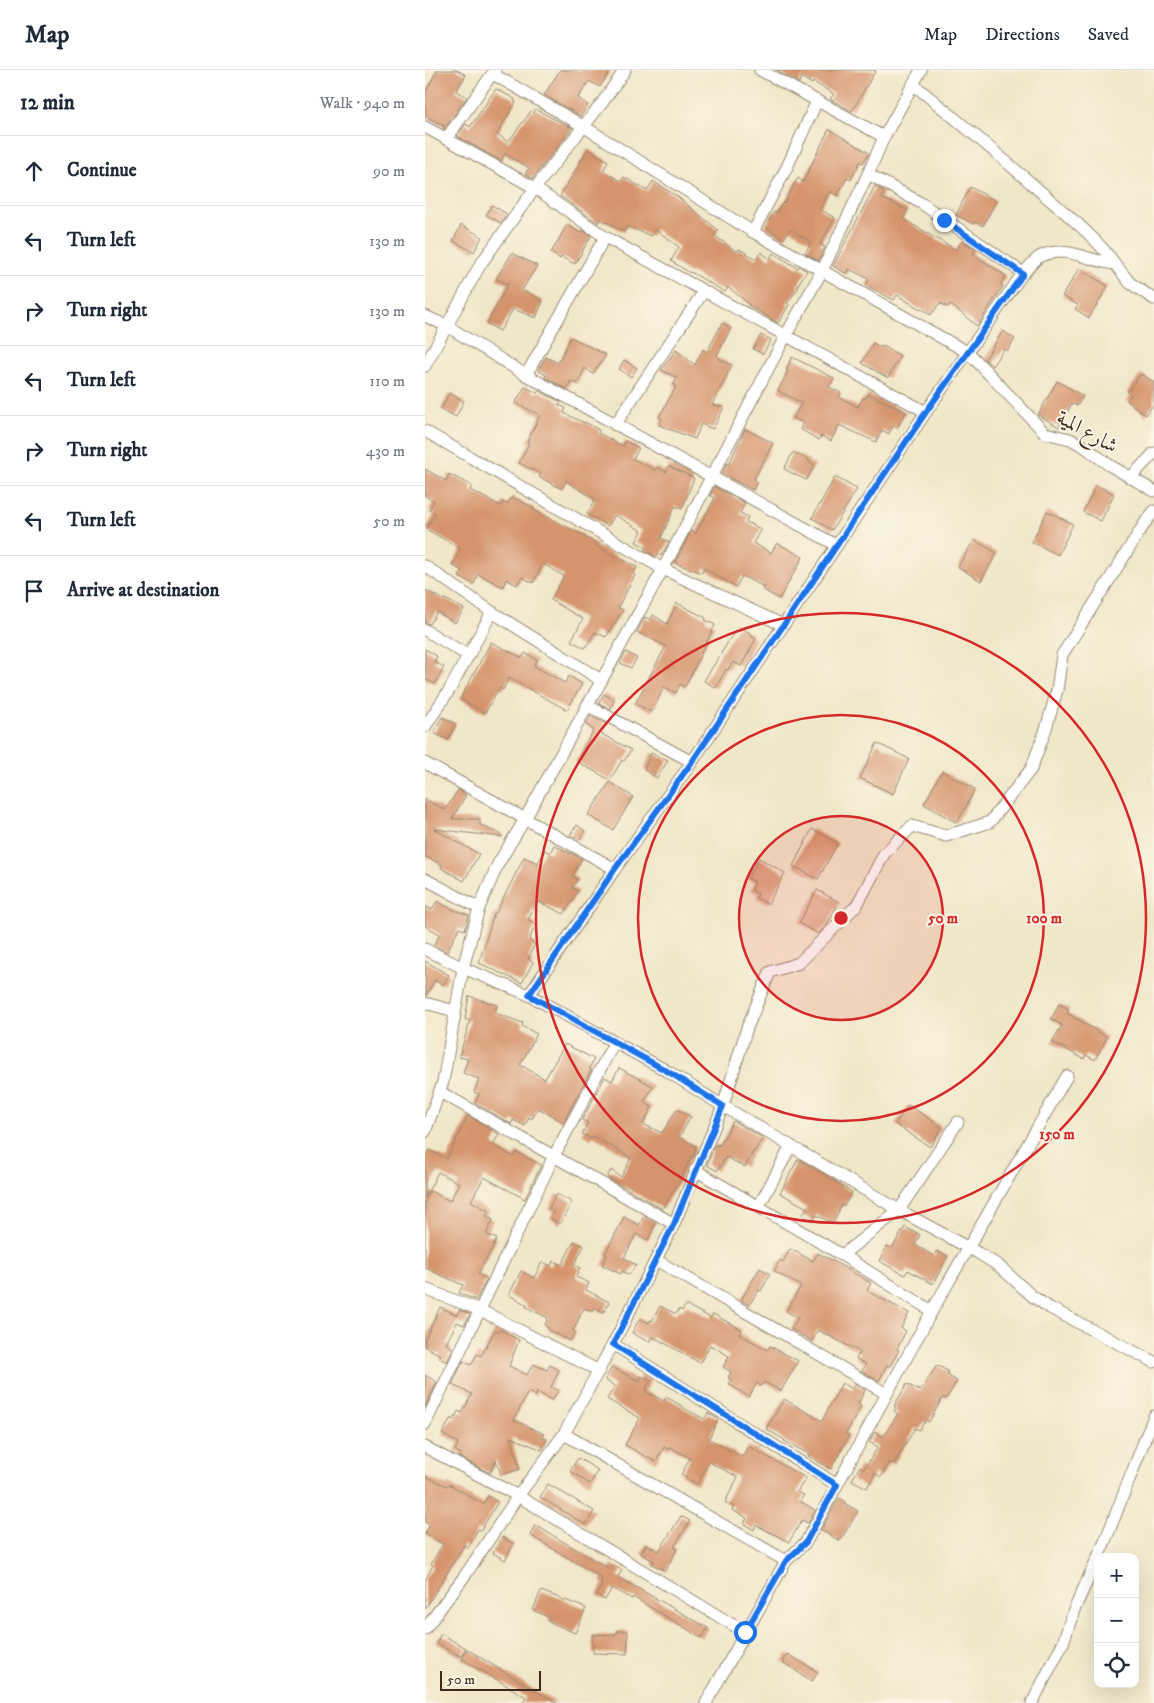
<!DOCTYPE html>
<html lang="en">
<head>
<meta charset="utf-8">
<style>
  body { margin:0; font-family:"IM FELL DW Pica",Amiri,serif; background:#f6f6f7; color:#1f2937 }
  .controls { position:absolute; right:15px; bottom:15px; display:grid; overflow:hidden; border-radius:10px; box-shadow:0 5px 20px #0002 }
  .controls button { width:45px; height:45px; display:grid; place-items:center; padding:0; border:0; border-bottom:1px solid #e0e1e3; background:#fff; color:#1f2937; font:25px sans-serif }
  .scale { position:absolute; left:15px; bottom:12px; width:101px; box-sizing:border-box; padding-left:5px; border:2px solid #3b2a1e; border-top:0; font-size:14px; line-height:18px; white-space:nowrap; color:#3b2a1e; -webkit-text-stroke:4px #fcf5e5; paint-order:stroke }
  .stop { position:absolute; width:15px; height:15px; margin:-11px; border:4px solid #1a73e8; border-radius:50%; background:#fff }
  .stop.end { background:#1a73e8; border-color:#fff; box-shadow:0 1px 5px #0008 }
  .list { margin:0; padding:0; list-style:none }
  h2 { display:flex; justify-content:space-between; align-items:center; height:65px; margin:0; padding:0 20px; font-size:21px }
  h2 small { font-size:16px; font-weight:400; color:#747a83 }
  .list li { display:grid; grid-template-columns:32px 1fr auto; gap:15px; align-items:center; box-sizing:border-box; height:70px; padding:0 20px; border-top:1px solid #e0e1e3 }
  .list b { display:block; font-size:19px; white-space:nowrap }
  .list em { font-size:16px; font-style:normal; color:#747a83 }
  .icon { flex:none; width:28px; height:28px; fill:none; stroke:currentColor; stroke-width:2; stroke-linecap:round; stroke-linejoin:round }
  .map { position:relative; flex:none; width:729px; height:1633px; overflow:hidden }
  header { display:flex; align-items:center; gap:30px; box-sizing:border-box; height:70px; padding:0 25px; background:#fff; border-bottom:1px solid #e0e1e3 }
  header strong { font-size:24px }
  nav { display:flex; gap:28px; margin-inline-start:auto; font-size:18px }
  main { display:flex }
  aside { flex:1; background:#fff }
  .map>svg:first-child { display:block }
</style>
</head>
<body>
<header>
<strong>Map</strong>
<nav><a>Map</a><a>Directions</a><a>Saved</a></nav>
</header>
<main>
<aside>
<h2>12 min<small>Walk · 940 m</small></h2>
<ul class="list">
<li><svg class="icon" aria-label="ahead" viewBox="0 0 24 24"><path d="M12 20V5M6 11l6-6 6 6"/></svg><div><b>Continue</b></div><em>90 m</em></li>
<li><svg class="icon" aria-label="left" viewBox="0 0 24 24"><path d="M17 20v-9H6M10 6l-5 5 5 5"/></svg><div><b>Turn left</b></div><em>130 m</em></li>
<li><svg class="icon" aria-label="right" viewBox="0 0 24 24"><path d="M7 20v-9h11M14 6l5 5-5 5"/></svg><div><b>Turn right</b></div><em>130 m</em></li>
<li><svg class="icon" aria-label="left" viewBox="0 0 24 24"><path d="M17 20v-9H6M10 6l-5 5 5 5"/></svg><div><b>Turn left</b></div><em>110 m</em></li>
<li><svg class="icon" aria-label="right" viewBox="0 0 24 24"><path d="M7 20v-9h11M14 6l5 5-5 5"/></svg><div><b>Turn right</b></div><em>430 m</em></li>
<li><svg class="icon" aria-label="left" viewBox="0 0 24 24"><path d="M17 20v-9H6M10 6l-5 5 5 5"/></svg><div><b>Turn left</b></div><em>50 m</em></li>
<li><svg class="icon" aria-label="arrive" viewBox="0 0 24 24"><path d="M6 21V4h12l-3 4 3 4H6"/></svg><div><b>Arrive at destination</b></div></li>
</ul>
</aside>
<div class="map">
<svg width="729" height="1633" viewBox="0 0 729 1633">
  <rect width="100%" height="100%" fill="#fcf5e5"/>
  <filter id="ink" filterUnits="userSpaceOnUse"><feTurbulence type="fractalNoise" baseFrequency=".02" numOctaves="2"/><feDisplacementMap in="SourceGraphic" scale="10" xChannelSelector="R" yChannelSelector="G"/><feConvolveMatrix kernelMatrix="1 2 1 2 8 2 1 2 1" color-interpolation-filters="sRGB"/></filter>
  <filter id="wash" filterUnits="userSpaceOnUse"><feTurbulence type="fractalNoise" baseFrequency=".0096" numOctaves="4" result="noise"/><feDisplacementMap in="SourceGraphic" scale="20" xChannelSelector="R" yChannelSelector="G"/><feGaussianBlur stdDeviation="1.12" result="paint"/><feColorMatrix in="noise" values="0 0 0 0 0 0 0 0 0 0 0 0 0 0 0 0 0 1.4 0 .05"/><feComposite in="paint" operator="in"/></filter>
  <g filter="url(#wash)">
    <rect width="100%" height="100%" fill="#f0e6c8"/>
    <g id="blocks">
      <g fill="#d5946d">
        <path d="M12,0H32L41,5L31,21L42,27L19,59L18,58L19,56L0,46V24Z"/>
        <path d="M135,0H186L175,17L164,11L153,28L163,35L156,46L119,25Z"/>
        <path d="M351,0H451L427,41L405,29L409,24L388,12L387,14L376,7L374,13Z"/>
        <path d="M71,19L90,29L89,31L91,32L72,64L83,72L106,41L108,43L110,39L147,58L108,108L100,104L104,98L80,84L76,91L32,66L41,54L45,57Z"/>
        <path d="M404,59L444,83L438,93L435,92L426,110L422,108L412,126L405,121L395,139L410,148L395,174L400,177L394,190H392L380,183L386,172L365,159L359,169L340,157L349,142L351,143L358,132L359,133L373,108L378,112Z"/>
        <path d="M163,79L183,91L178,101L196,111L199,107L222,121L228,111L253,127L293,160L290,166L312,182L314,179L331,189L336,182L345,189L348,183L373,198L374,196L382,201L372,216L374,217L362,233L364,235L353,253L323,235L324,234L303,217L300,222L266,202L265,203L246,191L254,177L230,159L226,166L202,156L199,162L176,149L173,153L135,126Z"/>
        <path d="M450,116L459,122L456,128L483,140L478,149L531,180L537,171L550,179L548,184L581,206L576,214L578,216L552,256L525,234L523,237L515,233L506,245L496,238L495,239L472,225L469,230L441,215L444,209L424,199L422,204L408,196Z"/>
        <path d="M545,117L571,131L558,156L550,152L549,154L531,145Z"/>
        <path d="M67,135L82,144L76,153L61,145Z"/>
        <path d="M36,155L57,167L49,182L28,171Z"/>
        <path d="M142,155L156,163L157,160L166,166L150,194L136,187L135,189L126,183Z"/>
        <path d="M87,183L112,196L97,220L118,231L111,248L88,239L75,261L62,254L83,214L71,209Z"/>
        <path d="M654,199L683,216L664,248L650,239L653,235L637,226Z"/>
        <path d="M297,253L306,258L291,287L307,295L287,335L299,337L288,359L276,354L270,369L234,355L237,349L234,347L251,317L248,315L252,308L236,300L251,280L270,295L278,279L282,282Z"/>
        <path d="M578,261L590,269L582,281L579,279L567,296L560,289Z"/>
        <path d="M336,265L346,270L338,284L328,279Z"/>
        <path d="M146,267L181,285L168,304L160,298L152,314L146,311L142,319L120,307L121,305L113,300L121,287L133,293Z"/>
        <path d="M448,273L456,278L457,275L475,286L463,308L437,293Z"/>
        <path d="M367,287L409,308L404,317L416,323L414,327L433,337L438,328L440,329L443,324L481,342L472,358L468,356L464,364L457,360L451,372L414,355L406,371L396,366L394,370L375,359L378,353L368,348L377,333L353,321L363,301L361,300Z"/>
        <path d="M199,290L212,298L206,307L194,299Z"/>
        <path d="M716,304L729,312V334L721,345L702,331L706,325L702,322Z"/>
        <path d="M632,311L658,326L652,336L647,333L634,357L613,345Z"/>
        <path d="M100,317L112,323L114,321L136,332L134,335L141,338L139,343L159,353L160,352L174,360L173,363L198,376L200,371L214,378L208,389L230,400L232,397L241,402L244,396L269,408L257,439L250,436L236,468L244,472L236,486L233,484L231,487L220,480L221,477L211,472L217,461L190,445L183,456L162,444L170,429L141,411L137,419L114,407L116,404L94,393L104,373L102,372L115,345L90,333Z"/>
        <path d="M24,323L39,331L31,347L16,339Z"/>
        <path d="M320,359L348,373L329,409L332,411L328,420L297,404L302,393L304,394Z"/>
        <path d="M368,382L384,390V392L390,395L381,410L359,399Z"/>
        <path d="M0,399L21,411L24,404L47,416L45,420L76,436L78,432L82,434L87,427L109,438L108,440L160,466L159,467L172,474L171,476L212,497L208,504L210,505L193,537L198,540L181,567L170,562L160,578L146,571L158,549L126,530L139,506L118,494L108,513L97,507L92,515L81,509L78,517L53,504L49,514L34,507L37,501L27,495L36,479L1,459L10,443L4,440L9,431L0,426Z"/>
        <path d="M410,407L432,419L407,460L387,448Z"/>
        <path d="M671,415L689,424L676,451L658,442Z"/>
        <path d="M290,417L320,433L315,443L323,447L321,452L336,459L328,473L346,483L352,473L378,487L354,529L337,519L339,517L317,506L311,517L279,498L277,503L250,493L266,461L271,463L290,428L285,425Z"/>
        <path d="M622,441L648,454L633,485L607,472Z"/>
        <path d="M549,470L572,483L556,511L533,497Z"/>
        <path d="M0,520L19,530L20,529L39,539L30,553L12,542L5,554L0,553Z"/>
        <path d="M252,533L281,548L280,550L290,555L260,617L255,614L251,623L239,617L227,642L210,634L241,576L212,562L220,547L225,550L228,545L242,554Z"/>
        <path d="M313,556L327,564L326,566L331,569L316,596L308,592L303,600L301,599L291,618L279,611Z"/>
        <path d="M66,572L97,588L100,583L112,590L109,596L140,613L144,606L157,614L142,640L84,608L78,620L74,618L60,643L35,629Z"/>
        <path d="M0,579L12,586L9,592L19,597L10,614L0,609Z"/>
        <path d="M201,582L212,588L206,598L195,593Z"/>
        <path d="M179,624L190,630L185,639L174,633Z"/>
        <path d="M166,646L181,654L175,663L206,680L199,691L197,690L185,710L151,691L169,660L161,655Z"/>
        <path d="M17,647L31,654L23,670L9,663Z"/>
        <path d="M452,673L484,689L468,724L435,708Z"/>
        <path d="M226,683L243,690L232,708L219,700Z"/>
        <path d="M517,701L550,719L532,753L499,734Z"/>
        <path d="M185,712L208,727L188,760L163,745Z"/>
        <path d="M33,720L41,725L27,749H55V755L77,765V767L9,759L54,784L39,811L16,798L17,795L0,786V729L20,740Z"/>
        <path d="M152,755L160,761L154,770L145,765Z"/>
        <path d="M387,759L413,773L393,809L368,796Z"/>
        <path d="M129,775L157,789L147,806L153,809L147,818L153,821L139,844L112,831L103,850L111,854L104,870L110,874L103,889L108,892L97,913L54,893L69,843H71L99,787L113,793L120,780L125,783Z"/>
        <path d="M334,788L360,803L343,834L331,828L333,824L326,820L330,812L322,808Z"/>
        <path d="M392,820L414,832L403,853L393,864L374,853Z"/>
        <path d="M12,831L29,840L44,845L40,860L34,858L22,882L9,875L15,864L0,856V836L7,840Z"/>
        <path d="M0,891L24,905L18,915L10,910L1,926Z"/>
        <path d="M44,926L72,935L70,943L98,953L97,956L112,964L95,995L120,1009L140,974L169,989L164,999L166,1000L138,1052L113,1038L107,1049L104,1047L100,1056L88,1050L86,1054L50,1033L54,1024L49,1022L54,1009L38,1003L43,989L34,987L45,951L40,949Z"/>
        <path d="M634,934L644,939L642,943L682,967L670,990L661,985L659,989L627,972L637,955L626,949Z"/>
        <path d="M194,998L228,1016L219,1032L227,1037L218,1054L237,1063L252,1039L266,1047L254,1067L271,1076L268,1088L266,1087L252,1116H251L238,1139L182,1107L186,1100L196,1107L206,1088L168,1066L166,1069L157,1064L163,1053L157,1050L180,1007L187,1011Z"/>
        <path d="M483,1035L517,1057L505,1077L470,1054Z"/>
        <path d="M43,1046L74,1064L68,1075L89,1087L92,1082L116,1095L100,1129L59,1107L46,1131L64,1141L61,1146L68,1150L61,1164L72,1169L53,1204L62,1209L51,1230L34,1223L38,1215L0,1198V1132L5,1121L25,1131L34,1113L13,1102L0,1128V1087L4,1080L22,1089Z"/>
        <path d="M308,1051L338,1068L329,1082H328L320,1097L301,1087L292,1101L282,1095L290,1075H295Z"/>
        <path d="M373,1089L427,1122L419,1136L417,1135L408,1153L391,1145L388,1151L377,1145L382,1138L355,1123Z"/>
        <path d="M131,1124L147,1132L135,1154L125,1148L129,1141L124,1139Z"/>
        <path d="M219,1146L230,1152V1155L223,1170L211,1164L199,1188L211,1195L204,1205L197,1201L196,1204L177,1195L182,1185L180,1184L199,1147L214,1155Z"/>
        <path d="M480,1157L495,1165L490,1175L509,1186L511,1181L523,1186L508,1214L483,1200L480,1205L454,1191L462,1176L467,1178Z"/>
        <path d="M149,1171L159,1176L149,1195L155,1198L151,1207L164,1213L161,1220L184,1232L178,1243L169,1238L168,1242L159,1238L148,1261L151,1262L146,1271L123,1260L124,1258L120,1255L123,1248L101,1237L102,1235L84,1225L96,1201L109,1208L117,1192L126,1196L128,1191L137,1195Z"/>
        <path d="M365,1179L388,1191L393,1183L410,1192L446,1213L442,1221L484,1243L476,1258L481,1261L472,1279L474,1280L465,1296L462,1295L454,1311L437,1301L441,1294L431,1289L435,1282L393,1260L387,1271L366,1259L373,1248L361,1241L376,1216L349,1201L355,1190L358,1192Z"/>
        <path d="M335,1198L345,1204L336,1221L334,1220L324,1235L316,1230Z"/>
        <path d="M261,1235L286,1248L288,1244L317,1260L314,1264L343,1280L345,1276L373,1291L356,1321L339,1312L336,1316L332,1313L324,1327L304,1314L306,1310L303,1308L306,1302L298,1297L304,1286L285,1275L275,1293L227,1266L224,1272L207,1263L215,1248L224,1253L225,1250L227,1251L235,1236L249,1243H252L254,1239L257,1241Z"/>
        <path d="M15,1237L32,1245L34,1240L45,1244L39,1255L32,1252L21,1274L28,1278L22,1292L14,1288L16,1285L0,1277V1270Z"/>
        <path d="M70,1260L74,1262L75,1260L94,1270L84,1296L102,1305L108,1294L122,1300L125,1295L134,1300L126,1317L133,1321L127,1330L112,1322L111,1326L103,1322L89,1350L119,1364L118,1367L122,1369L117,1380L86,1367L95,1399L76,1405L71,1390L65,1403L34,1387L36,1384L30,1380L33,1373L17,1364L26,1348L29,1350L33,1341L37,1343L47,1324L27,1315L38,1291L46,1295L52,1284L56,1286Z"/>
        <path d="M512,1295L524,1302L522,1305L532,1311L521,1329L518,1327L504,1352L501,1350L494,1360L490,1358L469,1394L465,1392L456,1407L450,1403L442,1418L427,1410L435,1396L439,1399L453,1377L444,1372L450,1362L458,1367L473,1344L469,1341L471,1338L469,1336L482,1314L495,1321Z"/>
        <path d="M187,1297L214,1311L216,1306L226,1310L220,1321L239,1331L241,1327L257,1336V1337L279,1349L283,1343L293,1349L284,1369L317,1387L323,1376L381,1408L372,1422L379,1425L375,1431L390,1440L383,1453L377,1450L364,1472L331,1455L329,1460L319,1454L322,1448L307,1440L309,1437L300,1432L313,1407L284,1392L272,1414L256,1405L265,1388L245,1377L244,1380L239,1377L231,1392L200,1375L215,1348L182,1329L190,1316L180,1310Z"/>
        <path d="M0,1305L12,1312L0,1337Z"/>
        <path d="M417,1313L428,1319L430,1314L440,1320L433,1334L436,1336L421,1364L424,1365L406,1399L383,1386L384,1384L359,1371L360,1370L341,1359L359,1329L397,1351Z"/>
        <path d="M153,1388L173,1400L165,1414L145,1401Z"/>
        <path d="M0,1406L22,1416L24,1414L58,1434L63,1426L73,1432L56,1460L53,1459L43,1478L39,1475L0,1539V1511L8,1495L6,1494L18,1474L0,1464L5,1455L0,1452Z"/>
        <path d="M123,1414L169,1441L161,1455L115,1427Z"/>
        <path d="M414,1428L420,1431L419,1433L433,1441L415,1471L396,1460Z"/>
        <path d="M256,1446L265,1451L249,1477L252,1479L240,1501L227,1494L229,1491L216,1484L221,1474L234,1481Z"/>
        <path d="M110,1455L185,1499L188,1495L197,1500L193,1507L283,1558L277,1568L208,1527L207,1529L187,1518L180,1530L172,1525L178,1513L175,1512L177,1508L105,1465Z"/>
        <path d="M77,1467L89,1474L80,1490L68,1483Z"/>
        <path d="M116,1521L161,1538L150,1563L123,1551L125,1548L108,1540Z"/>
        <path d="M192,1561H203L202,1584L168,1583L167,1565L192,1564Z"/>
        <path d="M16,1564L41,1578L36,1587L11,1573Z"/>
        <path d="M42,1579L69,1596L132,1633H98L101,1627L37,1589Z"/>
        <path d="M362,1584L393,1602L387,1611L357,1592Z"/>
      </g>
    </g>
  </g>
  <g filter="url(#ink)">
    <use href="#blocks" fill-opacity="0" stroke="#968873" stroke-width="1"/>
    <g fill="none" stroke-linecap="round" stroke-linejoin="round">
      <defs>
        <g id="street">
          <path d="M335,0L459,67"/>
          <path d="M68,4L158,56L328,162L544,283L620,363L645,369L660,377L684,395L729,421"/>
          <path d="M488,14C531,49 574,85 616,122C642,145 670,166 690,194"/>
          <path d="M0,57L110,118L180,167L501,342"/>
          <path d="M21,69L70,0"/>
          <path d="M443,104L496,133L598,203C604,198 611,187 618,185C641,175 667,192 690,194L705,213L729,229"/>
          <path d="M328,162L362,97L392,31"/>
          <path d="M0,246L22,256L101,305L411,475"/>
          <path d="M0,296L55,195L110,118L177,33L200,0"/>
          <path d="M101,305L180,167"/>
          <path d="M190,355L279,221"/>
          <path d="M0,361L238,499L358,555"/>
          <path d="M705,408L729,383"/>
          <path d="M0,496L67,542L176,610"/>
          <path d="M0,560L44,586"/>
          <path d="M162,635L267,692"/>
          <path d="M0,657L25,619L67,542"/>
          <path d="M0,693L190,799"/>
          <path d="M0,809L54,838"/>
          <path d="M0,879L38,898L104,925L242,1001L298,1036L474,1140L553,1183L574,1196L607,1226L625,1238L729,1292"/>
          <path d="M104,925L190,799L267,692L501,342L598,203"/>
          <path d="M0,933L30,941"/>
          <path d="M15,1022L249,1154"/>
          <path d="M0,1062L18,1012L38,898L54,838L73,794L100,749L238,499L361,265L397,201L443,104L459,67L496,0"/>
          <path d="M270,1100L417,1185L507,1241"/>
          <path d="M334,1136L366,1076"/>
          <path d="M417,1185L474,1140L533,1052"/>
          <path d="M231,1190L462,1324"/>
          <path d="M0,1219L55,1240L174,1301"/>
          <path d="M188,1274L412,1415"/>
          <path d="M0,1354L129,1086L189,973"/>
          <path d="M139,1364L361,1491"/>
          <path d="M0,1377L93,1426L320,1562"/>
          <path d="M0,1559L41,1504L93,1426L139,1364L188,1274L249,1154L298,1036L322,958L345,902L374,893L432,835L459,784L487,756L521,766L565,752L606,699L621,659L632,620L637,585L720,453L729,441"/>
          <path d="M281,1633L361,1491L381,1472L507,1241L642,1006"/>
          <path d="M607,1633L638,1573L649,1540L681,1469L729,1346"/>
        </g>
      </defs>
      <use href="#street" stroke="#968873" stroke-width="13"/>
      <use href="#street" stroke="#fff" stroke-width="11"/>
    </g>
  </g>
  <g fill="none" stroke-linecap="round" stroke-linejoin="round" filter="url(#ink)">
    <path stroke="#1a73e8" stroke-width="6" d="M320,1562L361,1491L381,1472L412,1415L188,1274L249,1154L298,1036L242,1001L104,925L190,799L267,692L501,342L598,204L519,150"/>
  </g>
  <circle cx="416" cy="848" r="102" fill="#d62828" fill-opacity=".12"/>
  <g fill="none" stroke="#d62828" stroke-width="2.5">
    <circle cx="416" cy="848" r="102"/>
    <circle cx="416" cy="848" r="203"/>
    <circle cx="416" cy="848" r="305"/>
  </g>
  <g text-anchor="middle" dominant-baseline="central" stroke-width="4" stroke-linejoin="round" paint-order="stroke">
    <g font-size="21" fill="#3b2a1e" stroke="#fcf5e5">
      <text transform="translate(662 362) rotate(29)">شارع المية</text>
    </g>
  </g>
  <circle cx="416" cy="848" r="8" fill="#d62828" stroke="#fcf5e5" stroke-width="2.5"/>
  <g font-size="15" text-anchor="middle" font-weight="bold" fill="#d62828" stroke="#fcf5e5" stroke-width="4" stroke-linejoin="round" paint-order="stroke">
    <text x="518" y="853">50 m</text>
    <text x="619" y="853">100 m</text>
    <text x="632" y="1069">150 m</text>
  </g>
</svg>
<div class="controls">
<button>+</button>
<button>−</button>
<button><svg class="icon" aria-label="locate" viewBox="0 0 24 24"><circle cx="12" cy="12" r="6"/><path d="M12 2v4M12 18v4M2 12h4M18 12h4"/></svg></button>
</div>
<div class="scale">50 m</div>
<div class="stop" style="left:320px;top:1562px"></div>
<div class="stop end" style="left:519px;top:150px"></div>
</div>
</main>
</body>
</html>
